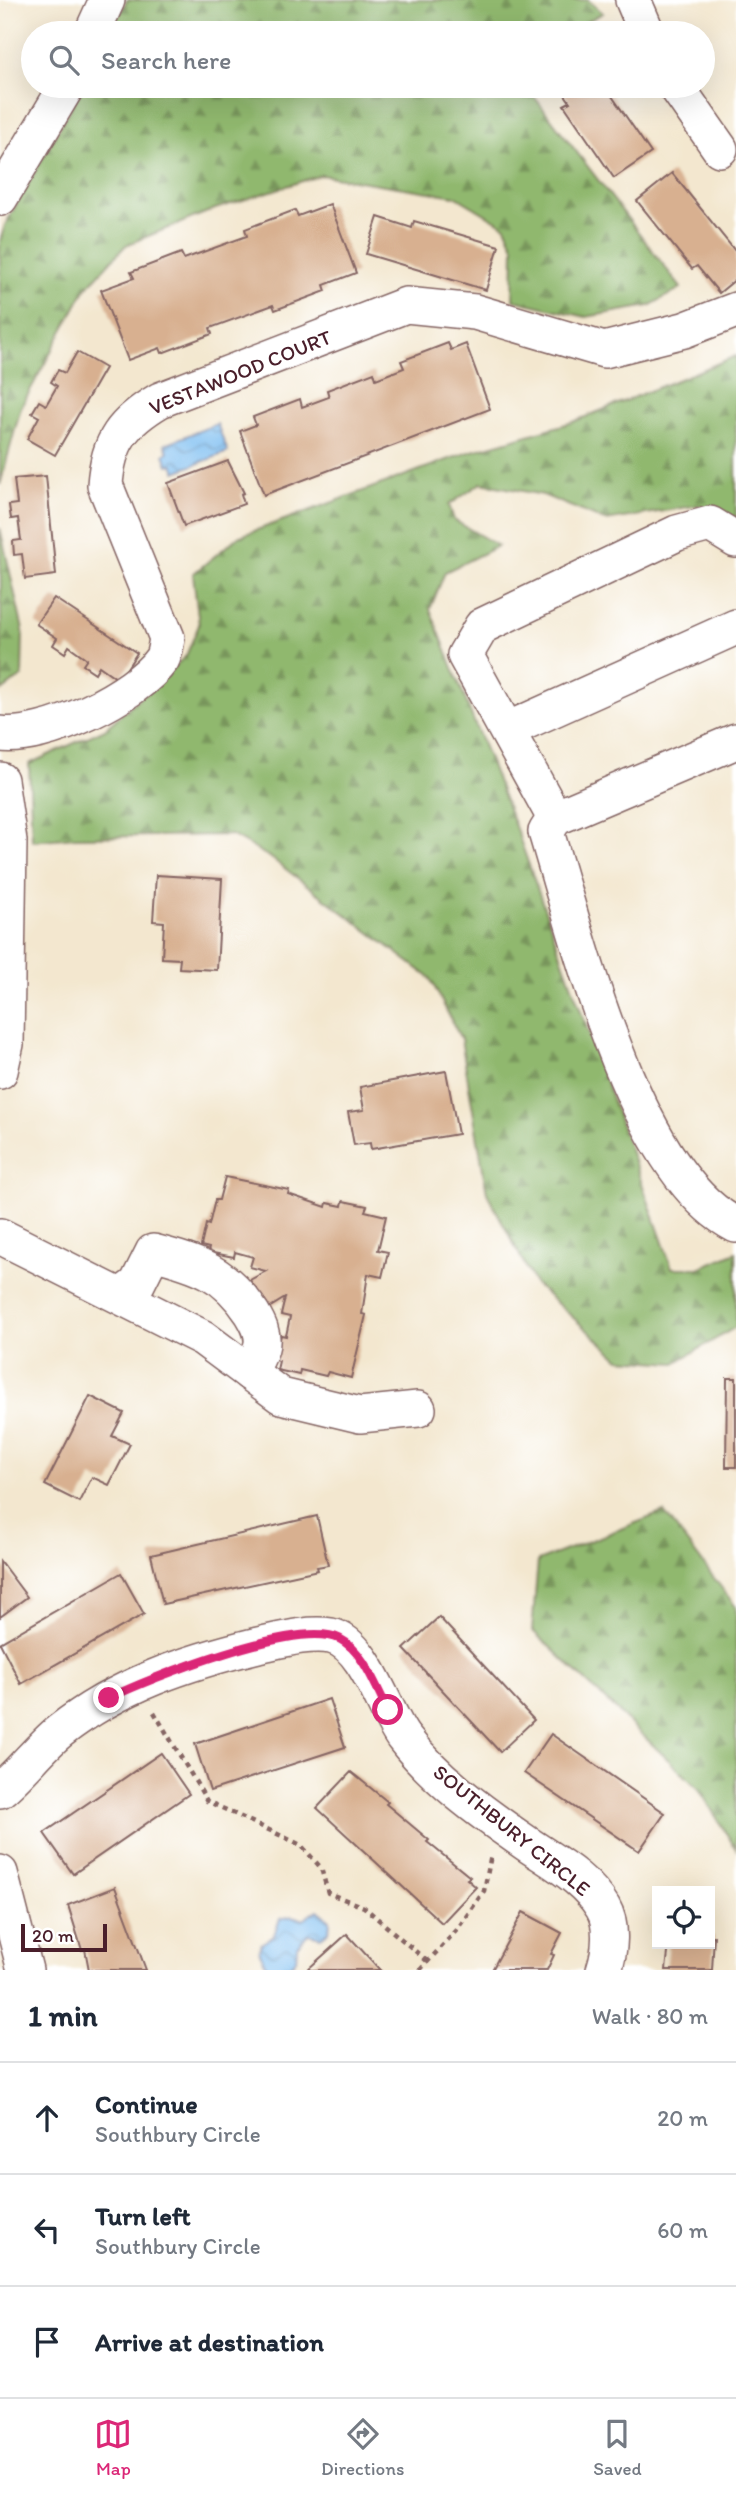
<!DOCTYPE html>
<html lang="en">
<head>
<meta charset="utf-8">
<style>
  body { margin:0; font-family:Itim,sans-serif; background:#f6f6f7; color:#1f2937 }
  .controls { position:absolute; right:21px; bottom:21px; display:grid; overflow:hidden; border-radius:0px; box-shadow:0 7px 28px #0002 }
  .controls button { width:63px; height:63px; display:grid; place-items:center; padding:0; border:0; border-bottom:2px solid #e0e1e3; background:#fff; color:#1f2937; font:35px sans-serif }
  .scale { position:absolute; left:21px; bottom:18px; width:86px; box-sizing:border-box; padding-left:7px; border:4px solid #4a1f2b; border-top:0; font-size:19px; line-height:24px; white-space:nowrap; color:#4a1f2b; -webkit-text-stroke:5px #fff; paint-order:stroke }
  .stop { position:absolute; width:21px; height:21px; margin:-16px; border:5px solid #db2777; border-radius:50%; background:#fff }
  .stop.end { background:#db2777; border-color:#fff; box-shadow:0 2px 7px #0008 }
  .list { margin:0; padding:0; list-style:none }
  h2 { display:flex; justify-content:space-between; align-items:center; height:91px; margin:0; padding:0 28px; font-size:30px }
  h2 small { font-size:23px; font-weight:400; color:#747a83 }
  .list li { display:grid; grid-template-columns:46px 1fr auto; gap:21px; align-items:center; box-sizing:border-box; height:112px; padding:0 28px; border-top:2px solid #e0e1e3 }
  .list b { display:block; font-size:26px; white-space:nowrap }
  .list p { margin:0; font-size:23px; white-space:nowrap; color:#747a83 }
  .list em { font-size:23px; font-style:normal; color:#747a83 }
  .icon { flex:none; width:38px; height:38px; fill:none; stroke:currentColor; stroke-width:2; stroke-linecap:round; stroke-linejoin:round }
  .map { position:relative; flex:none; width:736px; height:1970px; overflow:hidden }
  .search { position:absolute; background:#fff; box-shadow:0 7px 28px #0002; left:21px; right:21px; top:21px; height:77px; display:flex; align-items:center; gap:18px; box-sizing:border-box; padding:0 24px; border-radius:38px; color:#747a83; font-size:26px }
  .sheet { height:427px; background:#fff }
  nav { display:flex; justify-content:space-around; align-items:center; box-sizing:border-box; height:98px; border-top:2px solid #e0e1e3; background:#fff; font-size:19px; color:#747a83 }
  nav a { display:grid; justify-items:center; gap:4px }
  nav .on { color:#db2777 }
  .map>svg:first-child { display:block }
</style>
</head>
<body>
<div class="map">
<svg width="736" height="1970" viewBox="0 0 736 1970">
  <defs>
    <pattern id="forest-firs" width="22" height="20" patternUnits="userSpaceOnUse" patternTransform="scale(1.75)"><rect width="22" height="20" fill="#90b86e"/><path d="M5 1l3.5 6h-7zM16 11l3.5 6h-7z" fill="#78955b"/></pattern>
    <pattern id="water-waves" width="16" height="10" patternUnits="userSpaceOnUse" patternTransform="scale(1.75)"><rect width="16" height="10" fill="#7bbdf1"/><path d="M0 5q4-4 8 0t8 0" fill="none" stroke="#6799c3"/></pattern>
  </defs>
  <rect width="100%" height="100%" fill="#fff"/>
  <filter id="ink" filterUnits="userSpaceOnUse"><feTurbulence type="fractalNoise" baseFrequency=".0143" numOctaves="2"/><feDisplacementMap in="SourceGraphic" scale="14" xChannelSelector="R" yChannelSelector="G"/><feConvolveMatrix kernelMatrix="1 2 1 2 8 2 1 2 1" color-interpolation-filters="sRGB"/></filter>
  <filter id="wash" filterUnits="userSpaceOnUse"><feTurbulence type="fractalNoise" baseFrequency=".00686" numOctaves="4" result="noise"/><feDisplacementMap in="SourceGraphic" scale="28" xChannelSelector="R" yChannelSelector="G"/><feGaussianBlur stdDeviation="1.57" result="paint"/><feColorMatrix in="noise" values="0 0 0 0 0 0 0 0 0 0 0 0 0 0 0 0 0 1.4 0 .05"/><feComposite in="paint" operator="in"/></filter>
  <g filter="url(#wash)">
    <rect width="100%" height="100%" fill="#f3e7cf"/>
    <g fill="url(#forest-firs)" stroke="#6d6c4c" stroke-width="2">
      <path d="M127,0H588L603,13L565,33H110Z"/>
      <path d="M83,86H526L681,288L649,306L586,317L513,300L514,247L505,226L455,196L321,175L215,209L126,245L86,288L21,407L0,485V241L5,225Z"/>
      <path d="M736,356V518L699,505L606,521L543,495L481,483L449,505L454,520L498,546L445,572L430,609L518,834L672,1268H699L736,1252V1327L675,1363L620,1359L535,1284L487,1193L461,1039L430,978L271,858L231,835L76,837L32,841L29,764L105,729L186,656L199,625L193,574L238,537L469,452L573,422Z"/>
      <path d="M0,528L23,630L22,676L2,691Z"/>
      <path d="M664,1512L736,1607V1849L699,1789L532,1630L538,1561Z"/>
    </g>
    <g fill="url(#water-waves)" stroke="#626e8e" stroke-width="2">
      <path d="M217,424L228,452L176,472L173,464L168,465L164,454L168,452L165,444Z"/>
      <path d="M318,1910L330,1920L329,1931L321,1937L308,1934L297,1946L296,1960L290,1967L273,1970L267,1966L259,1951L261,1944L274,1935L280,1919L292,1916L303,1919Z"/>
    </g>
    <g id="blocks">
      <g fill="#d8b090">
        <path d="M559,86H605L651,153L614,178L564,105L570,102Z"/>
        <path d="M672,173L736,252V279L719,293L697,266L692,269L637,201Z"/>
        <path d="M330,204L356,273L324,285L326,291L275,310L273,305L210,328L212,334L162,353L160,348L128,360L101,290L134,278L131,272L181,253L184,259L247,236L245,229L295,210L298,216Z"/>
        <path d="M378,217L412,228L414,221L499,246L486,290L366,254Z"/>
        <path d="M448,343L451,350L466,344L490,409L264,495L240,431L256,425L253,417L300,399L302,407L329,397L327,390L374,372L376,379L404,368L401,361Z"/>
        <path d="M77,352L105,368L55,455L27,439L39,417L32,413L39,401L46,405L57,386L51,382L58,370L65,373Z"/>
        <path d="M228,461L244,493L241,494L244,504L184,526L168,483Z"/>
        <path d="M46,476L56,575L25,579L22,554L14,555L13,541L21,540L18,518L11,519L9,505L17,504L14,479Z"/>
        <path d="M54,598L137,653L119,680L99,666L95,673L83,665L87,659L69,646L65,653L53,645L57,638L36,624Z"/>
        <path d="M156,875L222,879L217,970L179,968L180,959L162,958L164,922L153,921Z"/>
        <path d="M446,1071L458,1134L371,1149L370,1143L354,1145L348,1112L364,1110L360,1087Z"/>
        <path d="M225,1177L289,1190L288,1194L326,1207L327,1203L342,1206L343,1201L367,1206L365,1211L386,1216L378,1250L388,1252L382,1277L368,1274L362,1314L366,1315L351,1378L328,1372L326,1376L300,1370L299,1375L277,1370L279,1361L275,1360L281,1335L286,1336L290,1317L281,1315L285,1298L267,1309L250,1280L266,1271L250,1267L253,1257L235,1252L234,1257L208,1252L209,1248L201,1246L206,1224L209,1225L215,1200H219Z"/>
        <path d="M727,1378H736V1467H726Z"/>
        <path d="M90,1396L124,1413L112,1436L130,1444L109,1485L92,1477L79,1502L45,1485Z"/>
        <path d="M317,1516L328,1565L317,1567L318,1570L163,1604L151,1555Z"/>
        <path d="M0,1561L27,1597L0,1617Z"/>
        <path d="M121,1573L144,1614L21,1684L0,1643Z"/>
        <path d="M439,1617L534,1720L500,1752L404,1649Z"/>
        <path d="M329,1699L345,1747L210,1791L195,1744Z"/>
        <path d="M551,1734L665,1813L639,1851L524,1773Z"/>
        <path d="M161,1753L189,1794L73,1874L44,1833Z"/>
        <path d="M351,1772L388,1802L386,1804L429,1840L427,1842L470,1877L467,1879L476,1887L442,1923L317,1808Z"/>
        <path d="M115,1887L146,1970H89L85,1949L82,1950L68,1905Z"/>
        <path d="M523,1912L562,1933L551,1954L554,1955L547,1970H492Z"/>
        <path d="M347,1934L380,1970H307Z"/>
        <path d="M710,1936H714L712,1970H666L669,1944H710Z"/>
      </g>
    </g>
  </g>
  <g filter="url(#ink)">
    <use href="#blocks" fill-opacity="0" stroke="#856564" stroke-width="2"/>
    <g fill="none" stroke-linecap="round" stroke-linejoin="round">
      <defs>
        <g id="minor">
          <path d="M633,0L647,33"/>
          <path d="M92,33L107,0"/>
          <path d="M676,86L720,149"/>
          <path d="M0,198L67,86"/>
          <path d="M507,730L736,627"/>
          <path d="M0,734C45,740 136,696 162,659C165,653 166,644 167,638L105,485C108,441 123,422 160,400L406,305L475,312L604,350L684,330L736,310"/>
          <path d="M736,741L555,818L546,832C578,937 634,1174 736,1225"/>
          <path d="M0,780L9,841L6,1044L0,1071"/>
          <path d="M555,818L465,655L482,626L677,533L710,524L736,540"/>
          <path d="M0,1236L203,1338L281,1396L360,1415L418,1409"/>
          <path d="M121,1296L137,1284L153,1252C199,1264 225,1272 252,1313C258,1323 265,1335 261,1348C259,1356 253,1365 250,1373"/>
          <path d="M0,1790C22,1772 39,1748 60,1731C118,1685 188,1662 258,1645C281,1640 308,1632 331,1636C365,1643 384,1711 403,1737C434,1778 481,1812 523,1841C551,1861 585,1877 603,1908C613,1925 610,1952 604,1970"/>
          <path d="M0,1873L25,1970"/>
        </g>
      </defs>
      <use href="#minor" stroke="#856564" stroke-width="38"/>
      <g stroke="#856564" stroke-width="4.5" stroke-dasharray="5 5" stroke-linecap="butt">
        <path d="M154,1712L207,1801L301,1845L321,1868L328,1893L364,1907L428,1962"/>
        <path d="M420,1970L456,1931L484,1891L491,1855"/>
      </g>
      <use href="#minor" stroke="#fff" stroke-width="35"/>
    </g>
  </g>
  <g fill="none" stroke-linecap="round" stroke-linejoin="round" filter="url(#ink)">
    <path stroke="#db2777" stroke-width="9" d="M109,1698C151,1678 299,1618 340,1639C364,1651 376,1688 388,1710"/>
  </g>
  <g text-anchor="middle" dominant-baseline="central" stroke-width="7" stroke-linejoin="round" paint-order="stroke">
    <g font-size="21" fill="#4a1f2b" stroke="#fff">
      <text transform="translate(240 372) rotate(-22)">VESTAWOOD COURT</text>
      <text transform="translate(512 1830) rotate(39)">SOUTHBURY CIRCLE</text>
    </g>
  </g>
</svg>
<div class="controls">
<button><svg class="icon" aria-label="locate" viewBox="0 0 24 24"><circle cx="12" cy="12" r="6"/><path d="M12 2v4M12 18v4M2 12h4M18 12h4"/></svg></button>
</div>
<div class="scale">20 m</div>
<div class="stop" style="left:388px;top:1710px"></div>
<div class="stop end" style="left:109px;top:1698px"></div>
<div class="search"><svg class="icon" aria-label="search" viewBox="0 0 24 24"><circle cx="10" cy="10" r="6"/><path d="M15 15l6 6"/></svg>Search here</div>
</div>
<section class="sheet">
<h2>1 min<small>Walk · 80 m</small></h2>
<ul class="list">
<li><svg class="icon" aria-label="ahead" viewBox="0 0 24 24"><path d="M12 20V5M6 11l6-6 6 6"/></svg><div><b>Continue</b><p>Southbury Circle</p></div><em>20 m</em></li>
<li><svg class="icon" aria-label="left" viewBox="0 0 24 24"><path d="M17 20v-9H6M10 6l-5 5 5 5"/></svg><div><b>Turn left</b><p>Southbury Circle</p></div><em>60 m</em></li>
<li><svg class="icon" aria-label="arrive" viewBox="0 0 24 24"><path d="M6 21V4h12l-3 4 3 4H6"/></svg><div><b>Arrive at destination</b></div></li>
</ul>
</section>
<nav>
<a class="on"><svg class="icon" aria-label="map" viewBox="0 0 24 24"><path d="M3 6l6-2 6 2 6-2v14l-6 2-6-2-6 2zM9 4v14M15 6v14"/></svg>Map</a>
<a><svg class="icon" aria-label="directions" viewBox="0 0 24 24"><path d="M12 3l9 9-9 9-9-9zM9 14v-3h6M13 9l2 2-2 2"/></svg>Directions</a>
<a><svg class="icon" aria-label="saved" viewBox="0 0 24 24"><path d="M7 4h10v16l-5-4-5 4z"/></svg>Saved</a>
</nav>
</body>
</html>
